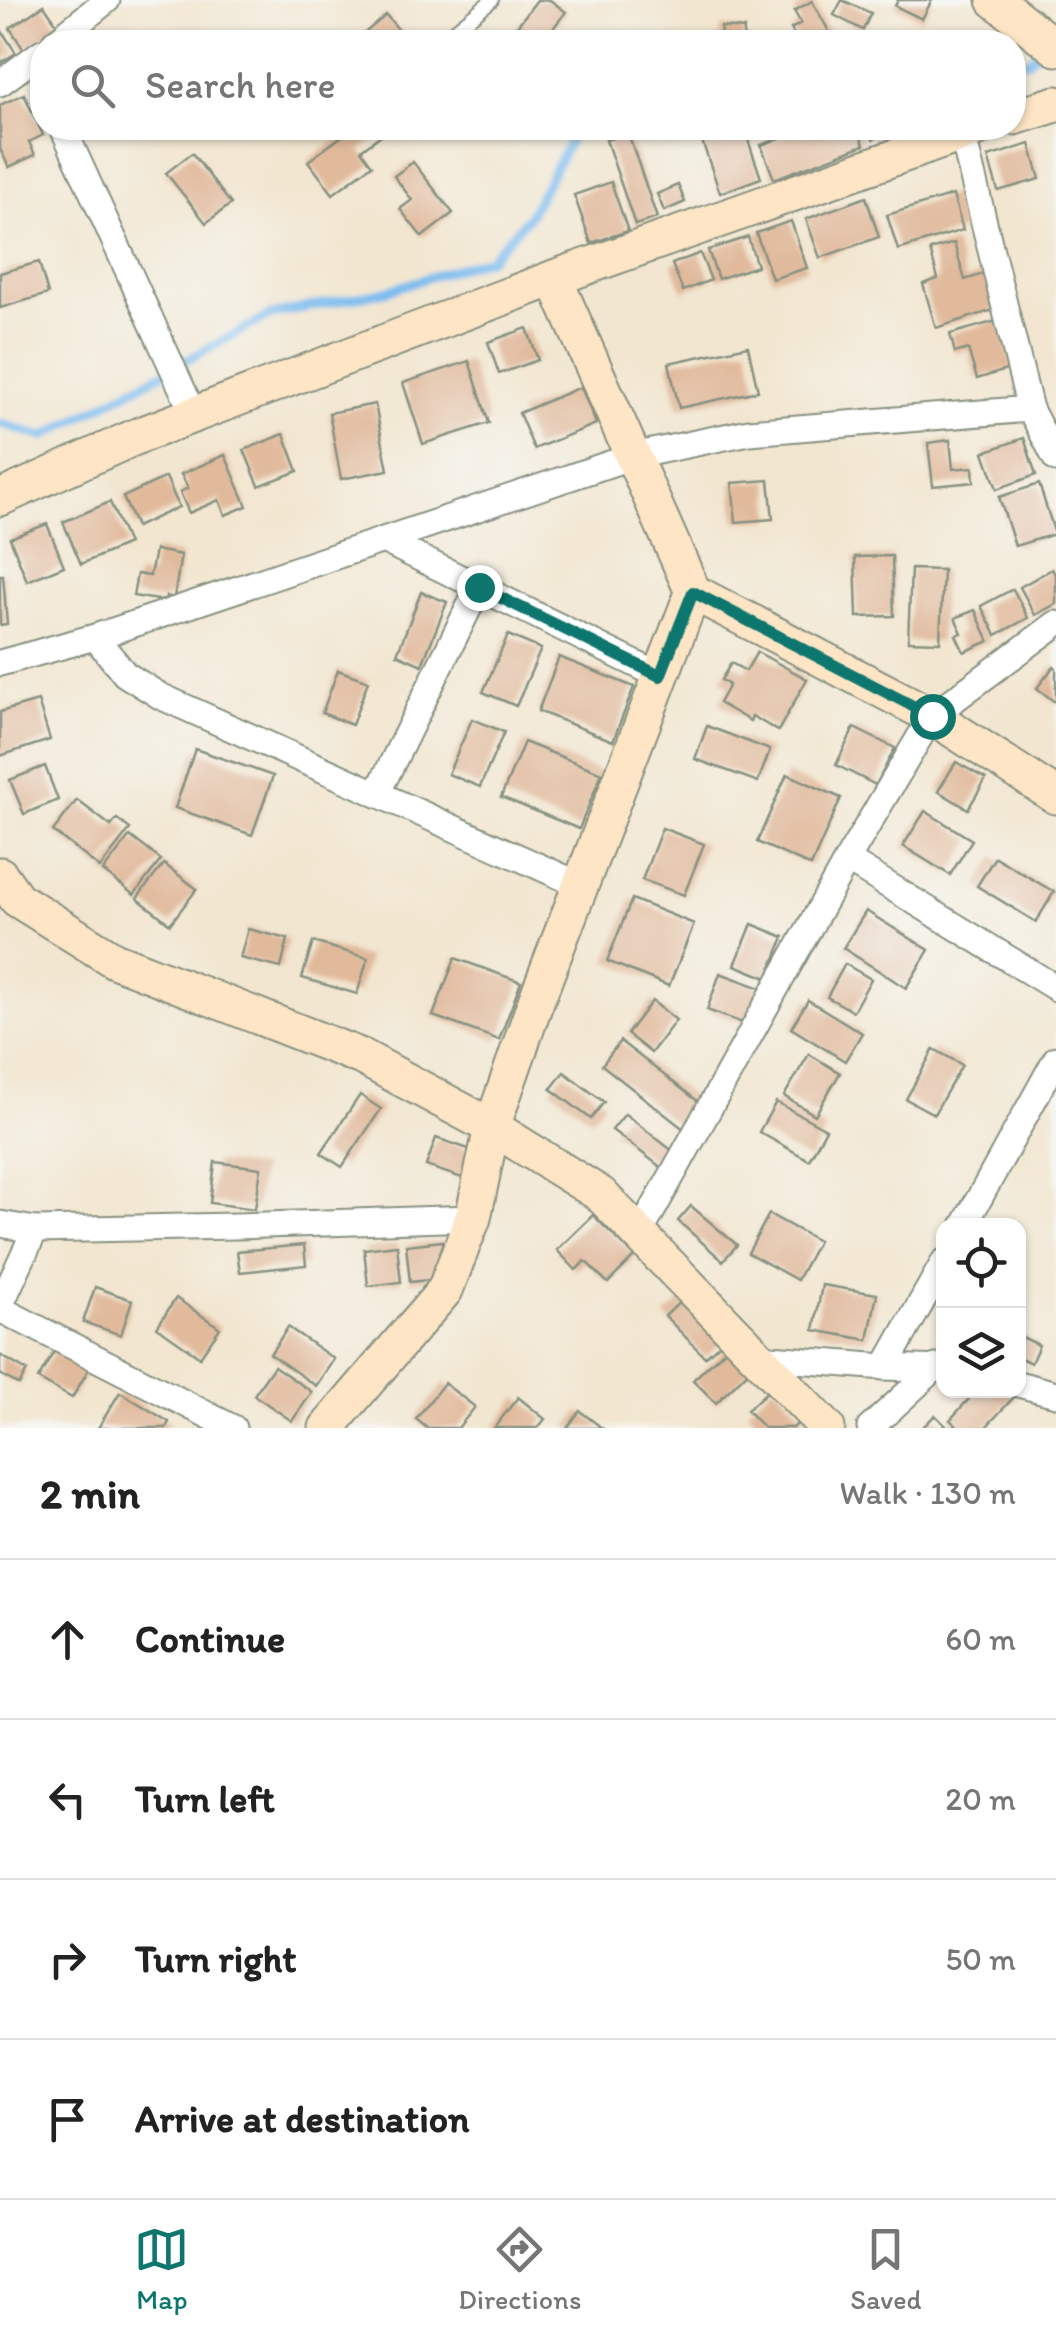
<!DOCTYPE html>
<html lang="en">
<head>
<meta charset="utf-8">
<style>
  body { margin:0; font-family:Itim,sans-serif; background:#f2f2f2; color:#222 }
  .controls { position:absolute; right:30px; bottom:30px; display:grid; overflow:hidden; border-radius:20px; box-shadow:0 2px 8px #0004 }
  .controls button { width:90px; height:90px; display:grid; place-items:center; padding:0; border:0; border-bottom:2px solid #e0e0e0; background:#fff; color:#222; font:50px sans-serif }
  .stop { position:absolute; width:30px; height:30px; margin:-22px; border:8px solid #0f766e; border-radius:50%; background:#fff }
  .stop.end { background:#0f766e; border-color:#fff; box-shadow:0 2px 10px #0008 }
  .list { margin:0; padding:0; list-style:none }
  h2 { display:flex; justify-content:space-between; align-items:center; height:130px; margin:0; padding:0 40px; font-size:42px }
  h2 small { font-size:32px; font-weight:400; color:#767676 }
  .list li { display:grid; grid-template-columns:65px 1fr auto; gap:30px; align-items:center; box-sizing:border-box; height:160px; padding:0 40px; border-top:2px solid #e0e0e0 }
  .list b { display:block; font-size:38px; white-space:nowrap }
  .list em { font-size:32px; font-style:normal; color:#767676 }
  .icon { flex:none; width:55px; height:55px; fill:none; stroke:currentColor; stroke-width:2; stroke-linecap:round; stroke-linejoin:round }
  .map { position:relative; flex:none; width:1056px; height:1428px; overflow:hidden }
  .search { position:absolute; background:#fff; box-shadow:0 2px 8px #0004; left:30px; right:30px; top:30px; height:110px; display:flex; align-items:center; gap:25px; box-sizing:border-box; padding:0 35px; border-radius:40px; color:#767676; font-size:38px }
  .sheet { height:770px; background:#fff }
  nav { display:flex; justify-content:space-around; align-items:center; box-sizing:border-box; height:140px; border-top:2px solid #e0e0e0; background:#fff; font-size:28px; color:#767676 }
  nav a { display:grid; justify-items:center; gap:5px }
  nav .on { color:#0f766e }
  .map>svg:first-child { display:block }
</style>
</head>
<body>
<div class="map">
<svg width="1056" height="1428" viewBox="0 0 1056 1428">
  <rect width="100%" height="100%" fill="#f6f6f2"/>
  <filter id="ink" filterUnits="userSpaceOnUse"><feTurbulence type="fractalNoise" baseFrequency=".01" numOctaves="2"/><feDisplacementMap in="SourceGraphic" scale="20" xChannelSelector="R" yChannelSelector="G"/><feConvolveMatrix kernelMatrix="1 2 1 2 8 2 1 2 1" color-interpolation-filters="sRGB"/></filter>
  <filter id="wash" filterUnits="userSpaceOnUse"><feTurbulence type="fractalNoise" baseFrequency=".0048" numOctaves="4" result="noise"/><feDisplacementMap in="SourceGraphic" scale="40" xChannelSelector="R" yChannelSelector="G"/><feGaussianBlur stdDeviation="2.25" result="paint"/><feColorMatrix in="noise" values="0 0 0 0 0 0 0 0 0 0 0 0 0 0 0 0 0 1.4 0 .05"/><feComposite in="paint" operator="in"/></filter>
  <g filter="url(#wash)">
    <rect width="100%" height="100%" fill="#f2e6d0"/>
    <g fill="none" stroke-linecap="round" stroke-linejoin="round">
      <g stroke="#7abbef" stroke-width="9">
        <path d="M1014,62L1028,61L1040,48"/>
        <path d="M0,423L43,437L271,315L386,291L490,258L528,217L577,128"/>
      </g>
    </g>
    <g id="blocks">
      <g fill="#e1ba9c">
        <path d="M537,0H550L566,12L542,42H530L514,30Z"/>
        <path d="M842,0L871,13L863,30L834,15Z"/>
        <path d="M898,0H932L922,19L895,6Z"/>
        <path d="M812,1L835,42H798L791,29L801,23L794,11Z"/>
        <path d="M44,5L59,27L24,50L10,28Z"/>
        <path d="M386,15L409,42H354Z"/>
        <path d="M721,27L744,29L743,42L720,41Z"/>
        <path d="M0,28L16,53L0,63Z"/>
        <path d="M24,94L43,135L29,142L35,155L9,167L0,149V105Z"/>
        <path d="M353,128H375L381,135L361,150L372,165L333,194L308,161Z"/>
        <path d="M714,128H744L761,178L720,193L702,141L717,135Z"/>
        <path d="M808,128H858L864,145L774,179L761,145Z"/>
        <path d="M869,128H903L873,139Z"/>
        <path d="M628,133L657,218L635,225L606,140Z"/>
        <path d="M1030,144L1040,179L998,191L988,157Z"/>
        <path d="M192,153L231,204L206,223L166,173Z"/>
        <path d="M413,162L453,213L422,237L400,209L412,200L394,176Z"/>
        <path d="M611,182L628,231L591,243L574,195Z"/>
        <path d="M678,185L685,202L664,211L657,194Z"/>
        <path d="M953,195L963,230L898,250L887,215Z"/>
        <path d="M866,197L879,237L820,258L806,219Z"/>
        <path d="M791,221L807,268L772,279L756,233Z"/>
        <path d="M748,237L757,266L718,279L708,250Z"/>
        <path d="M954,243L965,280L986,273L997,309L936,328L923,284L938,279L930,250Z"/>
        <path d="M700,253L711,280L683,291L672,264Z"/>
        <path d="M39,262L48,294L0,308V273Z"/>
        <path d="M1000,320L1013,368L977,379L968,349L955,353L950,334Z"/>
        <path d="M527,328L538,360L499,374L488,342Z"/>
        <path d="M748,346L758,391L679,408L669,363Z"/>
        <path d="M469,361L489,423L423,444L403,383Z"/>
        <path d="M581,387L596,424L534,449L519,413Z"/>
        <path d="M375,404L388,470L341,479L329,413Z"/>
        <path d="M284,434L298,471L259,486L244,450Z"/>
        <path d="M1024,438L1036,475L997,489L984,452Z"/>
        <path d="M950,440L953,469L973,467L974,482L933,486L928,443Z"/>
        <path d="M225,455L247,506L225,515L219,500L189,513L180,492L188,488L181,474Z"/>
        <path d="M166,477L179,507L136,527L123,497Z"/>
        <path d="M769,480L773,519L736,522L732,483Z"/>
        <path d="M1039,484L1055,534L1015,546L999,497Z"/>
        <path d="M110,502L128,544L81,564L63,522Z"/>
        <path d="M47,524L64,566L27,581L10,538Z"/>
        <path d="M155,550L181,555L174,598L166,596L165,601L133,596L137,574L150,576Z"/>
        <path d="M892,556L894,616L857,617L855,557Z"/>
        <path d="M911,569L943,570L940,642L908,641Z"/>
        <path d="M1052,569L1056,576V604L1035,615L1020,587Z"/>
        <path d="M0,575H3L7,624L0,625Z"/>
        <path d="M1013,589L1028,618L996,635L981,606Z"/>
        <path d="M421,592L447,602L422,665L397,654Z"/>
        <path d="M975,610L989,641L964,652L956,635L962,633L955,618Z"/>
        <path d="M508,635L541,649L516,706L483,692Z"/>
        <path d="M757,652L807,679L778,731L752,716L750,721L719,703L729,685L721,680L731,663L746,671Z"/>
        <path d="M559,657L634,687L613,741L538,711Z"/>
        <path d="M1054,666L1056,668V703L1037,688Z"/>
        <path d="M338,670L368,681L352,725L322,713Z"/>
        <path d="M38,701L50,740L0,756V712Z"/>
        <path d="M472,719L504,732L480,787L448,774Z"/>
        <path d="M707,726L770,750L758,782L695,759Z"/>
        <path d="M854,728L895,748L876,785L836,765Z"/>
        <path d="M524,742L602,773L579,829L501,797Z"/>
        <path d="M195,749L273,776L252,835L175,808Z"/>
        <path d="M956,762L986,779L968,809L938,791Z"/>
        <path d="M45,766L58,800L24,814L10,780Z"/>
        <path d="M787,774L841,798L811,866L757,842Z"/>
        <path d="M77,800L111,826L117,819L130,829L100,868L53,831Z"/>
        <path d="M925,811L972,840L950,875L903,846Z"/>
        <path d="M662,828L704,844L684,895L642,880Z"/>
        <path d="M130,836L161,860L134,895L103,871Z"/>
        <path d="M995,857L1054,892L1036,922L977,886Z"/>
        <path d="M164,864L197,889L170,924L137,898Z"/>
        <path d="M632,899L694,924L669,986L607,961Z"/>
        <path d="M866,911L929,950L906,988L843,948Z"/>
        <path d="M752,924L784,937L767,978L735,965Z"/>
        <path d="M248,929L288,939L281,968L240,958Z"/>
        <path d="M313,942L368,958L357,994L302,978Z"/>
        <path d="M455,958L521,982L499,1040L433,1016Z"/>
        <path d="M845,964L871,979L853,1011L827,997Z"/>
        <path d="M720,973L761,988L748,1025L707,1010Z"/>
        <path d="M808,1000L862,1033L845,1061L791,1028Z"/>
        <path d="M652,1001L676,1020L651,1053L627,1034Z"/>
        <path d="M620,1041L704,1106L685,1130L602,1065Z"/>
        <path d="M934,1049L962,1065L934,1114L906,1099Z"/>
        <path d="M809,1054L840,1073L815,1115L784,1096Z"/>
        <path d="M564,1072L604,1102L591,1119L551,1089Z"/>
        <path d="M360,1095L381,1109L342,1167L321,1153Z"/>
        <path d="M776,1102L826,1129L809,1160L759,1132Z"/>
        <path d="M625,1114L674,1152L662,1168L612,1130Z"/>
        <path d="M436,1138L475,1151L465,1179L426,1166Z"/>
        <path d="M215,1162L261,1168L255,1209L210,1203Z"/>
        <path d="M691,1206L737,1245L723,1261L678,1221Z"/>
        <path d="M769,1214L818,1241L797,1280L748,1253Z"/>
        <path d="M593,1215L635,1256L608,1283L585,1261L576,1270L557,1250Z"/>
        <path d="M443,1241L447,1278L410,1282L406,1245Z"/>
        <path d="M304,1245L306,1265L240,1272L237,1251Z"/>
        <path d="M397,1245L401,1282L368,1286L364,1249Z"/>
        <path d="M822,1285L877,1294L868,1340L814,1330Z"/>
        <path d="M95,1287L132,1300L121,1335L83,1322Z"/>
        <path d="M687,1295L727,1337L705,1357L665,1316Z"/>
        <path d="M176,1298L220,1328L200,1357L157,1327Z"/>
        <path d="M288,1327L334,1359L316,1386L270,1354Z"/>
        <path d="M1018,1335L1039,1345L1031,1363L1018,1357Z"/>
        <path d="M735,1340L757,1363L716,1403L693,1380Z"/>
        <path d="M59,1343L93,1362L72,1398L38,1379Z"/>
        <path d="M0,1355L27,1371L19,1385L0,1374Z"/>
        <path d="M274,1366L312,1392L292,1421L254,1395Z"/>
        <path d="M444,1383L475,1407L458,1428H427L416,1419Z"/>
        <path d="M774,1385L805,1417L793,1428H764L747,1410Z"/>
        <path d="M977,1390H999L1002,1393L1006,1390L1014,1397L985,1428H959L950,1420Z"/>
        <path d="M120,1392L169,1422L166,1428H98Z"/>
        <path d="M518,1397L545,1419L538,1428H494Z"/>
        <path d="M580,1411L602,1428H567Z"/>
        <path d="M935,1415L948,1428H922Z"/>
      </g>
    </g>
  </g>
  <g filter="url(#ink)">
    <use href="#blocks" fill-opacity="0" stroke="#889282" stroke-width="2.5"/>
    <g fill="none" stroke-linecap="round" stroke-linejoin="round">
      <defs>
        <path id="lane" d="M440,42L492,0"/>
        <g id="street">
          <path d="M55,42L107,0"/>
          <path d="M0,83L42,52"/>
          <path d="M63,128L194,415"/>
          <path d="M962,133L1030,409L1056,459"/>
          <path d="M383,540L660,676"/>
          <path d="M95,637L125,674L160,696L580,885"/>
          <path d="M0,663L95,637L633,456L749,432L1030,409"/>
          <path d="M377,794L479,587"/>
          <path d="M847,860L1056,988"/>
          <path d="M0,1224L35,1230L236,1226L473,1218"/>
          <path d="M964,1226L1056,1059"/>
          <path d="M640,1233L847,860L932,716L1056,624"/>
          <path d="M0,1306L35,1230"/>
          <path d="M0,1309L233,1428"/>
          <path d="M758,1357L885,1367L944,1369"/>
          <path d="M885,1367L944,1262"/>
          <path d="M1018,1384L1056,1394"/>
          <path d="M870,1428L936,1367"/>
        </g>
        <g id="secondary">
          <path d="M995,0L1056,48"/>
          <path d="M1014,117L1056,104"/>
          <path d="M554,278L693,592L932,716L1056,796"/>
          <path d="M0,498L135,437L554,278L978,128"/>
          <path d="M0,875L17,899L114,960L362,1057L492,1127L600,1194L827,1428"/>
          <path d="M327,1428L445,1290L473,1218L492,1127L533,1009L693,592"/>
        </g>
      </defs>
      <use href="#lane" stroke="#889282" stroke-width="16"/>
      <use href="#street" stroke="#889282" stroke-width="29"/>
      <use href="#secondary" stroke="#889282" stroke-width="39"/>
      <use href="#lane" stroke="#fff" stroke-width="12"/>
      <use href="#street" stroke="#fff" stroke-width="25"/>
      <use href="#secondary" stroke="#fde5c5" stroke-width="35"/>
    </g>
  </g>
  <g fill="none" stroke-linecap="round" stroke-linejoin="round" filter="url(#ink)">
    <path stroke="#0f766e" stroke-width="12" d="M479,587L660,676L693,592L932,716"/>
  </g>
</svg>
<div class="controls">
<button><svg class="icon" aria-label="locate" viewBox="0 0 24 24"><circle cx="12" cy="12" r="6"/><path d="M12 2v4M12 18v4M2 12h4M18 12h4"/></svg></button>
<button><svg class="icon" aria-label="layers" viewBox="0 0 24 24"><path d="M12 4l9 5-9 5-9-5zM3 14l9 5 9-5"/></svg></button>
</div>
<div class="stop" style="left:932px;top:716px"></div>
<div class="stop end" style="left:479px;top:587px"></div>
<div class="search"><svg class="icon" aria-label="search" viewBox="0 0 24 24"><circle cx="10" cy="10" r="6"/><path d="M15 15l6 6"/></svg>Search here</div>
</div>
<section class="sheet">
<h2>2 min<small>Walk · 130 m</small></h2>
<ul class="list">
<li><svg class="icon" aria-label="ahead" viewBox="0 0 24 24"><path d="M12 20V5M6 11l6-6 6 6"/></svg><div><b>Continue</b></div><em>60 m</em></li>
<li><svg class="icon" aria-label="left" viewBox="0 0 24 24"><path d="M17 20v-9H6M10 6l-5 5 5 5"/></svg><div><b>Turn left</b></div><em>20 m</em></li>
<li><svg class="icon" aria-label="right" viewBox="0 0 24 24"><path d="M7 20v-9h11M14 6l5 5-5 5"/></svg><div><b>Turn right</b></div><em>50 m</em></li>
<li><svg class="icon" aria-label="arrive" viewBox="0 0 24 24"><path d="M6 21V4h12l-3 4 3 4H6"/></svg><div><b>Arrive at destination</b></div></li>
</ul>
</section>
<nav>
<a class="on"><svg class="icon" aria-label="map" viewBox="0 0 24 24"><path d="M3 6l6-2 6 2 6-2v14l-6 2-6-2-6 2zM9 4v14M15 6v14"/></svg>Map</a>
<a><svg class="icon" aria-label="directions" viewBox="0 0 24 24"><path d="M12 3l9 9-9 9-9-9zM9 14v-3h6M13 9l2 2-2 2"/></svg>Directions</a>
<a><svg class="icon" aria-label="saved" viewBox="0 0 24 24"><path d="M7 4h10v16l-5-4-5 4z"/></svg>Saved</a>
</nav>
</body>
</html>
